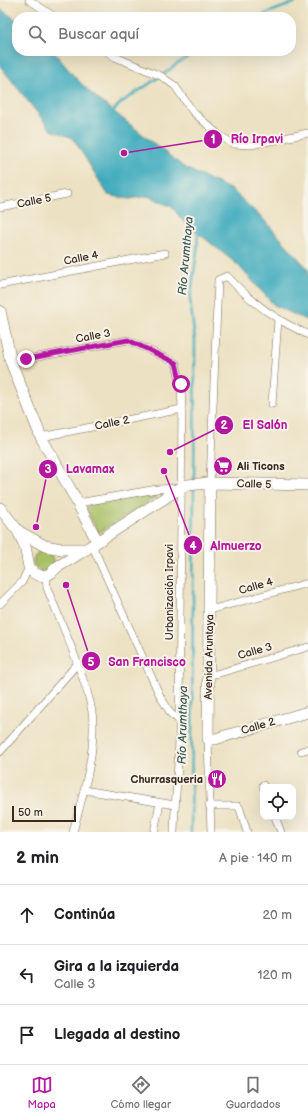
<!DOCTYPE html>
<html lang="es">
<head>
<meta charset="utf-8">
<style>
  body { margin:0; font-family:"Balsamiq Sans",sans-serif; background:#f6f6f6; color:#202124 }
  .controls { position:absolute; right:12px; bottom:12px; display:grid; overflow:hidden; border-radius:8px; box-shadow:0 4px 16px #0002 }
  .controls button { width:36px; height:36px; display:grid; place-items:center; padding:0; border:0; border-bottom:1px solid #e0e0e0; background:#fff; color:#202124; font:20px sans-serif }
  .scale { position:absolute; left:12px; bottom:10px; width:64px; box-sizing:border-box; padding-left:4px; border:2px solid #3b2a1e; border-top:0; font-size:11px; line-height:14px; white-space:nowrap; color:#3b2a1e; -webkit-text-stroke:3px #f7f3e8; paint-order:stroke }
  .stop { position:absolute; width:12px; height:12px; margin:-9px; border:3px solid #b5179e; border-radius:50%; background:#fff }
  .stop.end { background:#b5179e; border-color:#fff; box-shadow:0 1px 4px #0008 }
  .list { margin:0; padding:0; list-style:none }
  h2 { display:flex; justify-content:space-between; align-items:center; height:52px; margin:0; padding:0 16px; font-size:17px }
  h2 small { font-size:13px; font-weight:400; color:#757577 }
  .list li { display:grid; grid-template-columns:26px 1fr auto; gap:12px; align-items:center; box-sizing:border-box; height:60px; padding:0 16px; border-top:1px solid #e0e0e0 }
  .list b { display:block; font-size:15px; white-space:nowrap }
  .list p { margin:0; font-size:13px; white-space:nowrap; color:#757577 }
  .list em { font-size:13px; font-style:normal; color:#757577 }
  .icon { flex:none; width:22px; height:22px; fill:none; stroke:currentColor; stroke-width:2; stroke-linecap:round; stroke-linejoin:round }
  .map { position:relative; flex:none; width:308px; height:832px; overflow:hidden }
  .search { position:absolute; background:#fff; box-shadow:0 4px 16px #0002; left:12px; right:12px; top:12px; height:44px; display:flex; align-items:center; gap:10px; box-sizing:border-box; padding:0 14px; border-radius:16px; color:#757577; font-size:15px }
  .sheet { height:232px; background:#fff }
  nav { display:flex; justify-content:space-around; align-items:center; box-sizing:border-box; height:56px; border-top:1px solid #e0e0e0; background:#fff; font-size:11px; color:#757577 }
  nav a { display:grid; justify-items:center; gap:2px }
  nav .on { color:#b5179e }
  .map>svg:first-child { display:block }
</style>
</head>
<body>
<div class="map">
<svg width="308" height="832" viewBox="0 0 308 832">
  <rect width="100%" height="100%" fill="#f7f3e8"/>
  <filter id="ink" filterUnits="userSpaceOnUse"><feTurbulence type="fractalNoise" baseFrequency=".025" numOctaves="2"/><feDisplacementMap in="SourceGraphic" scale="8" xChannelSelector="R" yChannelSelector="G"/><feConvolveMatrix kernelMatrix="1 2 1 2 8 2 1 2 1" color-interpolation-filters="sRGB"/></filter>
  <filter id="wash" filterUnits="userSpaceOnUse"><feTurbulence type="fractalNoise" baseFrequency=".012" numOctaves="4" result="noise"/><feDisplacementMap in="SourceGraphic" scale="16" xChannelSelector="R" yChannelSelector="G"/><feGaussianBlur stdDeviation="0.9" result="paint"/><feColorMatrix in="noise" values="0 0 0 0 0 0 0 0 0 0 0 0 0 0 0 0 0 1.4 0 .05"/><feComposite in="paint" operator="in"/></filter>
  <g filter="url(#wash)">
    <rect width="100%" height="100%" fill="#ece1c2"/>
    <g fill="#a7c065" stroke="#717542">
      <path d="M157,492V496L156,497L100,532H98L86,509L89,504Z"/>
      <circle cx="43" cy="561" r="10"/>
    </g>
    <path fill="#40acbe" stroke="#3e6b6e" d="M0,9L17,20V51H53L73,75L94,96L185,168L232,190L266,222L308,269V321L274,305L238,265L183,221L172,207L148,196L129,199L108,195L73,138L51,130L0,66Z"/>
    <g fill="none" stroke-linecap="round" stroke-linejoin="round">
      <g stroke="#40acbe" stroke-width="2.5">
        <path d="M261,17L265,14L294,3L298,0"/>
        <path d="M111,113L122,102L161,76L178,63L200,51"/>
        <path d="M194,482L195,341L190,300L197,252L198,231"/>
        <path d="M191,832L194,487"/>
      </g>
    </g>
  </g>
  <g filter="url(#ink)">
    <g fill="none" stroke-linecap="round" stroke-linejoin="round">
      <defs>
        <g id="street">
          <path d="M29,0L55,17"/>
          <path d="M106,51L115,57L161,76L175,86L193,112L219,135L233,144L251,145L308,133"/>
          <path d="M0,207L67,194"/>
          <path d="M0,285L165,253"/>
          <path d="M11,362L128,340L176,363L181,385L182,409L179,720"/>
          <path d="M272,404L278,319"/>
          <path d="M41,437L182,409"/>
          <path d="M210,483L218,280L227,276C242,292 259,307 277,318C287,325 298,329 308,335"/>
          <path d="M78,503L157,489L178,488"/>
          <path d="M92,545L160,696L171,714L179,720C180,758 175,795 174,832"/>
          <path d="M46,576L47,588C59,618 73,648 83,679C88,693 93,709 93,724C94,761 82,797 73,832"/>
          <path d="M0,604L22,582L29,567"/>
          <path d="M210,609L217,608L308,583"/>
          <path d="M209,674H216L308,647"/>
          <path d="M208,739L211,832"/>
          <path d="M301,751L308,749"/>
          <path d="M0,752L78,663"/>
          <path d="M263,785V787"/>
          <path d="M84,790L175,805"/>
          <path d="M209,806H238L240,809L247,832"/>
          <path d="M275,817L281,832"/>
          <path d="M154,832L160,803"/>
        </g>
        <g id="secondary">
          <path d="M0,311L11,362L41,437L74,496L97,541"/>
          <path d="M210,483L208,739H215L308,712"/>
          <path d="M0,508L18,531L25,546L29,567L34,573L38,575L46,576L52,572L57,567L74,557L180,488L187,485L210,483L308,485"/>
          <path d="M18,531L45,546L62,549H86"/>
        </g>
      </defs>
      <use href="#street" stroke="#796a57" stroke-width="8"/>
      <use href="#secondary" stroke="#796a57" stroke-width="12"/>
      <use href="#street" stroke="#fff" stroke-width="7"/>
      <use href="#secondary" stroke="#fff" stroke-width="11"/>
    </g>
  </g>
  <g fill="none" stroke-linecap="round" stroke-linejoin="round" filter="url(#ink)">
    <path stroke="#b5179e" stroke-width="5" d="M26,359L128,340L176,363L181,384"/>
  </g>
  <defs>
    <symbol id="supermarket-disc" viewBox="-11 -11 22 22"><circle r="9.5" fill="#b5179e" stroke="#f7f3e8"/><path d="M-6-5.5h2.5l.6 2H6L4.5 2H-2.5L-4.4-4H-6ZM-1.5 3.2a1.3 1.3 0 1 0 .1 0ZM3 3.2a1.3 1.3 0 1 0 .1 0Z" fill="#fff"/></symbol>
    <symbol id="restaurant-disc" viewBox="-11 -11 22 22"><circle r="9.5" fill="#b5179e" stroke="#f7f3e8"/><path d="M-5-6h1v4h1v-4h1v4h1v-4h1v5L-1.5 .5V6h-2V.5L-5-1ZM5-6V6H3V1.5H1.5Q1.5-4 5-6Z" fill="#fff"/></symbol>
  </defs>
  <g fill-rule="evenodd">
    <use href="#supermarket-disc" x="212" y="455" width="22" height="22"/>
    <use href="#restaurant-disc" x="206" y="768" width="22" height="22"/>
  </g>
  <g text-anchor="middle" dominant-baseline="central" stroke-width="4" stroke-linejoin="round" paint-order="stroke">
    <g font-size="11" fill="#3b2a1e" stroke="#f7f3e8">
      <text transform="translate(34 201) rotate(-11)">Calle 5</text>
      <text transform="translate(81 258) rotate(-11)">Calle 4</text>
      <text transform="translate(93 336) rotate(-10)">Calle 3</text>
      <text transform="translate(112 423) rotate(-11)">Calle 2</text>
      <text transform="translate(254 484) rotate(2)">Calle 5</text>
      <text transform="translate(256 586) rotate(-16)">Calle 4</text>
      <text transform="translate(169 592) rotate(-90)">Urbanización Irpavi</text>
      <text transform="translate(255 651) rotate(-16)">Calle 3</text>
      <text transform="translate(209 657) rotate(-89)">Avenida Aruntaya</text>
      <text transform="translate(258 726) rotate(-16)">Calle 2</text>
    </g>
    <g font-size="11" font-weight="bold" fill="#3b2a1e" stroke="#f7f3e8" text-anchor="start">
      <text x="237" y="466">Ali Ticons</text>
      <text x="203" y="779" text-anchor="end">Churrasqueria</text>
    </g>
    <g font-size="12" font-style="italic" fill="#3d5856" stroke="#f7f3e8">
      <text transform="translate(186 256) rotate(-85)">Río Arumthaya</text>
      <text transform="translate(183 725) rotate(-89)">Río Arumthaya</text>
    </g>
  </g>
  <path fill="none" stroke="#b5179e" stroke-width="1.5" d="M124 153L213 139M170 452L224 425M36 527L48 469M164 471L193 545M66 585L91 661"/>
  <g fill="#b5179e" stroke="#f7f3e8" stroke-width="1.5">
    <circle cx="124" cy="153" r="4"/>
    <circle cx="170" cy="452" r="4"/>
    <circle cx="36" cy="527" r="4"/>
    <circle cx="164" cy="471" r="4"/>
    <circle cx="66" cy="585" r="4"/>
    <circle cx="213" cy="139" r="10"/>
    <circle cx="224" cy="425" r="10"/>
    <circle cx="48" cy="469" r="10"/>
    <circle cx="193" cy="545" r="10"/>
    <circle cx="91" cy="661" r="10"/>
  </g>
  <g font-size="12" text-anchor="middle" font-weight="bold" fill="#fff">
    <text x="213" y="143">1</text>
    <text x="224" y="429">2</text>
    <text x="48" y="473">3</text>
    <text x="193" y="550">4</text>
    <text x="91" y="666">5</text>
  </g>
  <g font-size="12" text-anchor="middle" font-weight="bold" fill="#b5179e" stroke="#f7f3e8" stroke-width="4" stroke-linejoin="round" paint-order="stroke">
    <text x="257" y="143">Río Irpavi</text>
    <text x="265" y="429">El Salón</text>
    <text x="90" y="473">Lavamax</text>
    <text x="236" y="550">Almuerzo</text>
    <text x="147" y="666">San Francisco</text>
  </g>
</svg>
<div class="controls">
<button><svg class="icon" aria-label="locate" viewBox="0 0 24 24"><circle cx="12" cy="12" r="6"/><path d="M12 2v4M12 18v4M2 12h4M18 12h4"/></svg></button>
</div>
<div class="scale">50 m</div>
<div class="stop" style="left:181px;top:384px"></div>
<div class="stop end" style="left:26px;top:359px"></div>
<div class="search"><svg class="icon" aria-label="search" viewBox="0 0 24 24"><circle cx="10" cy="10" r="6"/><path d="M15 15l6 6"/></svg>Buscar aquí</div>
</div>
<section class="sheet">
<h2>2 min<small>A pie · 140 m</small></h2>
<ul class="list">
<li><svg class="icon" aria-label="ahead" viewBox="0 0 24 24"><path d="M12 20V5M6 11l6-6 6 6"/></svg><div><b>Continúa</b></div><em>20 m</em></li>
<li><svg class="icon" aria-label="left" viewBox="0 0 24 24"><path d="M17 20v-9H6M10 6l-5 5 5 5"/></svg><div><b>Gira a la izquierda</b><p>Calle 3</p></div><em>120 m</em></li>
<li><svg class="icon" aria-label="arrive" viewBox="0 0 24 24"><path d="M6 21V4h12l-3 4 3 4H6"/></svg><div><b>Llegada al destino</b></div></li>
</ul>
</section>
<nav>
<a class="on"><svg class="icon" aria-label="map" viewBox="0 0 24 24"><path d="M3 6l6-2 6 2 6-2v14l-6 2-6-2-6 2zM9 4v14M15 6v14"/></svg>Mapa</a>
<a><svg class="icon" aria-label="directions" viewBox="0 0 24 24"><path d="M12 3l9 9-9 9-9-9zM9 14v-3h6M13 9l2 2-2 2"/></svg>Cómo llegar</a>
<a><svg class="icon" aria-label="saved" viewBox="0 0 24 24"><path d="M7 4h10v16l-5-4-5 4z"/></svg>Guardados</a>
</nav>
</body>
</html>
